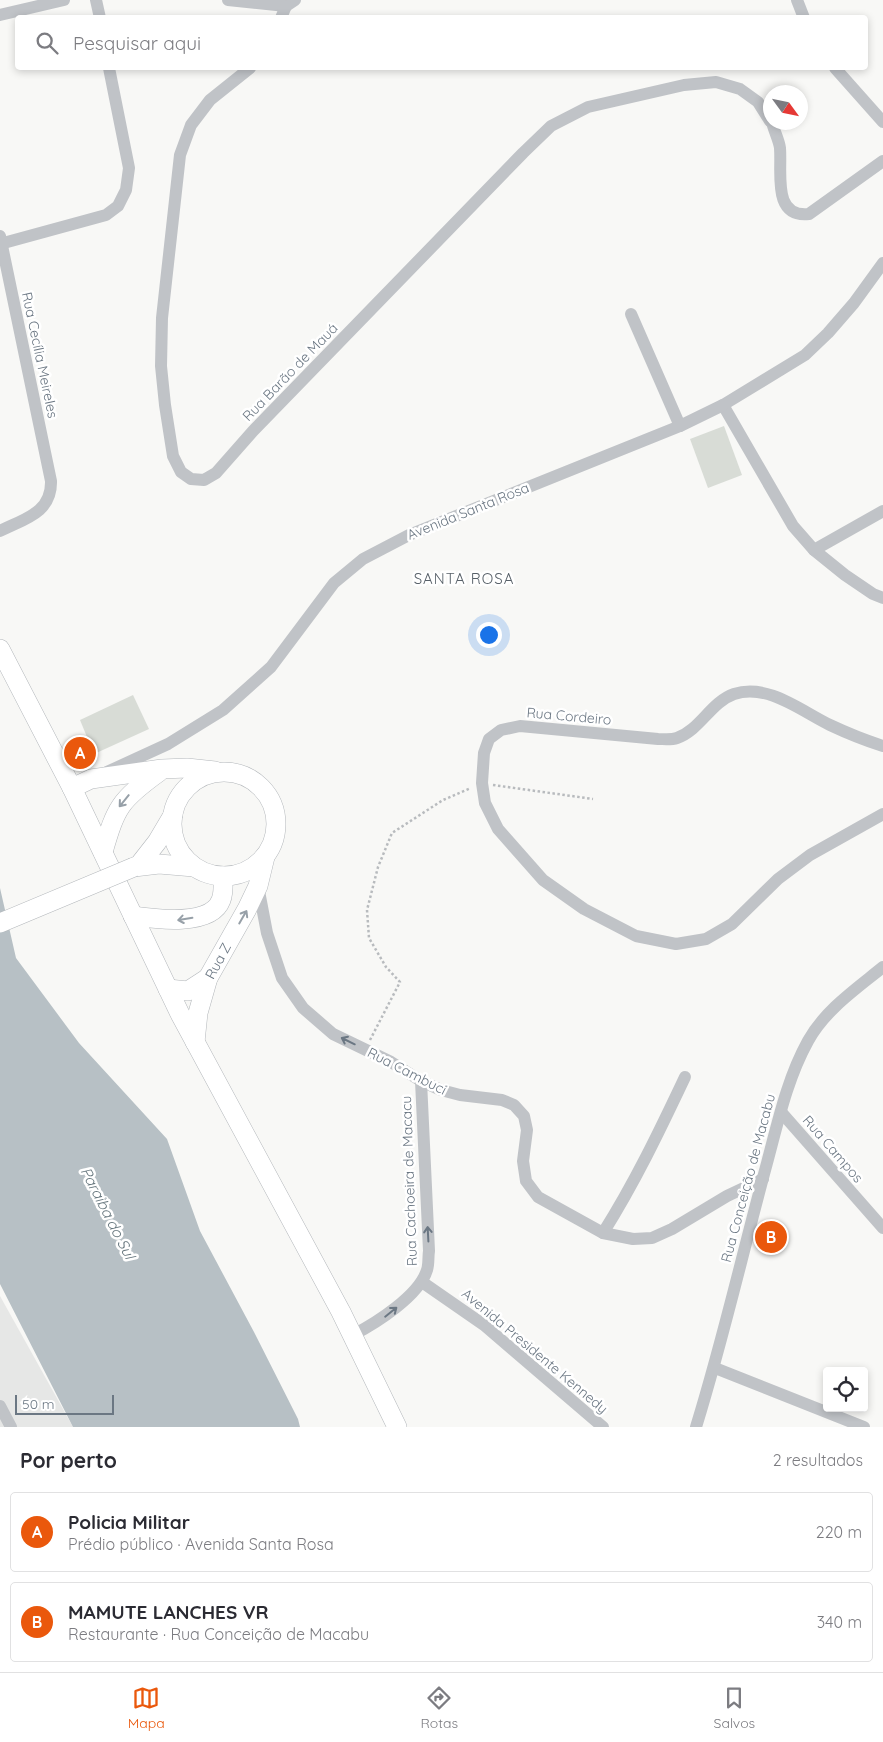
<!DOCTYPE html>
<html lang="pt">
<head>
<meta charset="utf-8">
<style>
  body { margin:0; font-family:Quicksand,sans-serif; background:#f2f2f3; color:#2b2b33 }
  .controls { position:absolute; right:15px; bottom:15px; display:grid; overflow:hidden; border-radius:5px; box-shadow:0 2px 8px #0003 }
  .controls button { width:45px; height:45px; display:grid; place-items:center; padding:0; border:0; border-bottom:1px solid #e1e1e2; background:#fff; color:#2b2b33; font:25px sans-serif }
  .compass { position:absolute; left:763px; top:85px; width:45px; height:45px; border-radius:50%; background:#fff; box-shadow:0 2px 8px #0003; rotate:123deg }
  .scale { position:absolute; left:15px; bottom:12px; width:99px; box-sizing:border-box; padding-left:5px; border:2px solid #6b7783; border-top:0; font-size:14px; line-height:18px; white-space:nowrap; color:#6b7783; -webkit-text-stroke:4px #fff; paint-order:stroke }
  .you { position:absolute; left:488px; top:634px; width:18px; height:18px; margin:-12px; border:4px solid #fff; border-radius:50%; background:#1a73e8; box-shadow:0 0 0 8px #1a73e833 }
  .badge { display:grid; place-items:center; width:32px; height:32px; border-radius:50%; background:#ea580c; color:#fff; font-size:16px; font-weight:700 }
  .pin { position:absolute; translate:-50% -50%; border:2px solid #fff; box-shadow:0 1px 5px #0006 }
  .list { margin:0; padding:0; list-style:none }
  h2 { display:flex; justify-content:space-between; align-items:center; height:65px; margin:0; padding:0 20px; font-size:21px }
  h2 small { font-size:16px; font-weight:400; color:#7c7c81 }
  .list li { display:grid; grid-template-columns:32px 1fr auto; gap:15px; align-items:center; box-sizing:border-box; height:80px; margin:0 10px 10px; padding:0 10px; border:1px solid #e1e1e2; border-radius:5px }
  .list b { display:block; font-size:19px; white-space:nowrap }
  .list p { margin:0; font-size:16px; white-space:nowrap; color:#7c7c81 }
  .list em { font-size:16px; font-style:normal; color:#7c7c81 }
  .icon { flex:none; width:28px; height:28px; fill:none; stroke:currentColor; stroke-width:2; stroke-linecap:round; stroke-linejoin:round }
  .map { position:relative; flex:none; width:883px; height:1427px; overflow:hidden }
  .search { position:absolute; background:#fff; box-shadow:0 2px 8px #0003; left:15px; right:15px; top:15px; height:55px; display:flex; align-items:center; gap:12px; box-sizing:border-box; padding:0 18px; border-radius:5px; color:#7c7c81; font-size:19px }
  .sheet { height:245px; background:#fff }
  nav { display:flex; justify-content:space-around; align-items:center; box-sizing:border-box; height:70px; border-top:1px solid #e1e1e2; background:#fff; font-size:14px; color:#7c7c81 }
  nav a { display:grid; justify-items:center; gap:2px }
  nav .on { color:#ea580c }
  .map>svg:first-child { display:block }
</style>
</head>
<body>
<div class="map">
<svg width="883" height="1427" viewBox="0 0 883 1427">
  <rect width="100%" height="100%" fill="#f8f8f6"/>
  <path fill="#e6e7e6" d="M0,1296L73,1427H0Z"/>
  <g fill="#d8dcd6">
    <path d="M724,426L742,475L708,488L690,439Z"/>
    <path d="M133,695L149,729L94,754L80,720Z"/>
  </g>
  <path fill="#b7c0c5" d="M0,888L16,958L79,1043L167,1139L200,1231L254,1332L298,1419L300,1427H73L0,1284Z"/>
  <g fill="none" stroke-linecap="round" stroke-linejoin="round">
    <defs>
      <g id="secondary">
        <path d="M0,649L72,788L180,1014L341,1312L397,1427"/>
        <circle cx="224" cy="824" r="52"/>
        <path d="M72,788L91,779L162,769L187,768L215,771"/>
        <path d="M103,852C116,807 120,800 159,772"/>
        <path d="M139,865L157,842L173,815"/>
        <path d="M134,867L159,864L194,867"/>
        <path d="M133,916C155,919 211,927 221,900C224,893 223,884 223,876"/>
        <path d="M168,989L188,991L208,978"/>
        <path d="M195,1042L198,1013L208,978L247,909L258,886L265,857"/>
      </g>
    </defs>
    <use href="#secondary" stroke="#b3b7bb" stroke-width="20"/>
    <g stroke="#b8bbbe" stroke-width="2.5" stroke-dasharray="2.5 2.5" stroke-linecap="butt">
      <path d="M493,785L593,799"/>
      <path d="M370,1040L400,982L386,967L369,938L367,910L378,867L392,833L443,800L471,788"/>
    </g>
    <g stroke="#c0c3c7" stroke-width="12">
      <path d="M96,0L100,18"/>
      <path d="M228,0L286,6L295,0"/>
      <path d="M797,0L804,18"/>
      <path d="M0,15L64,0"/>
      <path d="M281,18L286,6"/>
      <path d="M250,68L210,100L191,125L180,155L162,318L161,366L165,405L173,456L181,472L191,479L204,480L216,473L253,431L523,153L551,126L588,107L684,85L716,82L740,89L758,102L770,121"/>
      <path d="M835,68L883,122"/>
      <path d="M772,122C774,131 779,140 780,148C782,173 772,218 809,214L883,161"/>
      <path d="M0,236L51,481C52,513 24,519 0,531"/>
      <path d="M0,244L106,215L118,206L126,190L129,168L109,68"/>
      <path d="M631,314L680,426"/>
      <path d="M723,405L793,526L814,550L845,575L873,594L883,598"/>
      <path d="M814,550L883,511"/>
      <path d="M883,746C864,740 847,733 830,725C801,711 768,683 734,694C711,702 700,730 677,738C671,740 664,739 658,739L520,726L501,730L489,739L484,753L482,783L485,803L498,829L543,880L584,909L636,936L676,944L706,939L732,924L778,879L810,855L883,814"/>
      <path d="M107,772L168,744L223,710L271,667L334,583L363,559L409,535L680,426L723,405L805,355L828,333L854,303L883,263"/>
      <path d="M258,886L267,933L282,978L303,1008L333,1034L391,1062L421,1081L441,1090L460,1095L502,1100L514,1105L524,1116L527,1130L523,1161L526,1181L538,1197L603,1233L633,1239L652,1238L672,1229L727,1196L763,1179"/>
      <path d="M781,1112L883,1228"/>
      <path d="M603,1233C635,1182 659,1132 685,1077"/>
      <path d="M422,1282L484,1325L603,1427"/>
      <path d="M353,1335C376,1323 419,1296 427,1270C429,1264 428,1257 429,1251L421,1081"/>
      <path d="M715,1368L864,1427"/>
      <path d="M0,1406L11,1427"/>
      <path d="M696,1427C723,1340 743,1251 767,1163C778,1122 787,1079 808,1041C825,1010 856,989 883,967"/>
    </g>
    <use href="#secondary" stroke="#fff" stroke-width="19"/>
    <defs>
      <path id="secondary-bridge" d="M0,923L134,867"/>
    </defs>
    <use href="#secondary-bridge" stroke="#b3b7bb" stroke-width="20" stroke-linecap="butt"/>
    <use href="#secondary-bridge" stroke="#fff" stroke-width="19"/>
  </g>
  <defs><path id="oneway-shaft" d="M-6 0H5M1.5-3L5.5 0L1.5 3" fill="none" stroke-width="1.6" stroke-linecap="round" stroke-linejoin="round" transform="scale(1.25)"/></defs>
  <g stroke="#97a0a8">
    <use href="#oneway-shaft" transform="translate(124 801) rotate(129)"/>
    <use href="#oneway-shaft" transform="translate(243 917) rotate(-60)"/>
    <use href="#oneway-shaft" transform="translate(185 919) rotate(171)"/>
  </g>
  <g stroke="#6b7783">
    <use href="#oneway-shaft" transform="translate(348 1041) rotate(-154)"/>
    <use href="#oneway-shaft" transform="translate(428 1234) rotate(-93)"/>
    <use href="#oneway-shaft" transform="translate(391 1312) rotate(-39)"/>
  </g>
  <g text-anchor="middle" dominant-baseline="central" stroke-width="5" stroke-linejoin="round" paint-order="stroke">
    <g font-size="14" fill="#6b7783" stroke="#fff">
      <text transform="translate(40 355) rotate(78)">Rua Cecília Meireles</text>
      <text transform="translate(290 372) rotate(-46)">Rua Barão de Mauá</text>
      <text transform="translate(468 511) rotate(-22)">Avenida Santa Rosa</text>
      <text transform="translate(569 716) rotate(5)">Rua Cordeiro</text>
      <text transform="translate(218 961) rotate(-62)">Rua Z</text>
      <text transform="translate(407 1071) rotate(27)">Rua Cambuci</text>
      <text transform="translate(833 1149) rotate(49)">Rua Campos</text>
      <text transform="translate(748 1178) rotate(-75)">Rua Conceição de Macabu</text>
      <text transform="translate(409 1181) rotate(-92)">Rua Cachoeira de Macacu</text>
      <text transform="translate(535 1351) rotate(40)">Avenida Presidente Kennedy</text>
    </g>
    <g font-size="15" letter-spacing="1" fill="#586169" stroke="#fff">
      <text x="464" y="578">SANTA ROSA</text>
    </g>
    <g font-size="15" font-style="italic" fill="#67777e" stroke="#fff">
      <text transform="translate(108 1213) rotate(63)">Paraiba do Sul</text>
    </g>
  </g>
</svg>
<div class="controls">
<button><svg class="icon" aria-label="locate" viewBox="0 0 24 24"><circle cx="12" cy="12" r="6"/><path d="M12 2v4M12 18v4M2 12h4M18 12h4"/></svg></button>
</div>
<svg class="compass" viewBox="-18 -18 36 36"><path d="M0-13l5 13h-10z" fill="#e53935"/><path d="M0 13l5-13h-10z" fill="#7c7c81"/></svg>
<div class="scale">50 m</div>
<div class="you"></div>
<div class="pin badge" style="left:80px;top:753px">A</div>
<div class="pin badge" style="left:771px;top:1237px">B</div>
<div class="search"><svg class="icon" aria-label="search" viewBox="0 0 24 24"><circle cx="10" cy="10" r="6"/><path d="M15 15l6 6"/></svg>Pesquisar aqui</div>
</div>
<section class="sheet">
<h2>Por perto<small>2 resultados</small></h2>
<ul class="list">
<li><span class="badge">A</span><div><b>Policia Militar</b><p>Prédio público · Avenida Santa Rosa</p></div><em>220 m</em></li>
<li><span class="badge">B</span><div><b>MAMUTE LANCHES VR</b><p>Restaurante · Rua Conceição de Macabu</p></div><em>340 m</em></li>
</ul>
</section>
<nav>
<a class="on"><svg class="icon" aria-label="map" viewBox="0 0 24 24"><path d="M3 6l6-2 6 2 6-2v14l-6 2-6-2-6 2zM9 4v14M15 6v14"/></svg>Mapa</a>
<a><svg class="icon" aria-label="directions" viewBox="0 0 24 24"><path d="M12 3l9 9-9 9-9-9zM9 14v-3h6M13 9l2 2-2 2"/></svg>Rotas</a>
<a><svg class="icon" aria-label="saved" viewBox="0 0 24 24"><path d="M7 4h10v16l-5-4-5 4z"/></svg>Salvos</a>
</nav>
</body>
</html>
